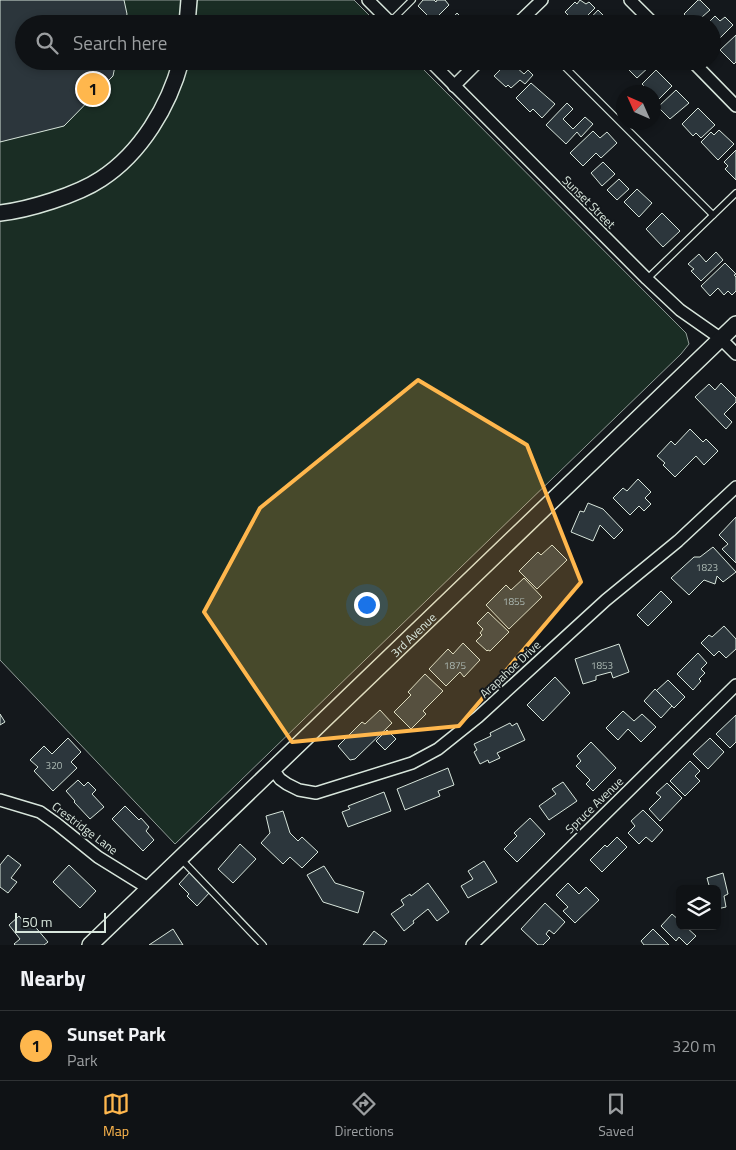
<!DOCTYPE html>
<html lang="en">
<head>
<meta charset="utf-8">
<style>
  body { margin:0; font-family:"Titillium Web",sans-serif; background:#181b1e; color:#f1f3f6 }
  .controls { position:absolute; right:15px; bottom:15px; display:grid; overflow:hidden; border-radius:8px; box-shadow:0 2px 8px #0003 }
  .controls button { width:45px; height:45px; display:grid; place-items:center; padding:0; border:0; border-bottom:1px solid #2f3234; background:#0f1215; color:#f1f3f6; font:25px sans-serif }
  .compass { position:absolute; left:616px; top:85px; width:45px; height:45px; border-radius:50%; background:#0f1215; box-shadow:0 2px 8px #0003; rotate:315deg }
  .scale { position:absolute; left:15px; bottom:12px; width:91px; box-sizing:border-box; padding-left:5px; border:2px solid #d8e6dc; border-top:0; font-size:14px; line-height:18px; white-space:nowrap; color:#d8e6dc; -webkit-text-stroke:4px #14181c; paint-order:stroke }
  .you { position:absolute; left:366px; top:604px; width:18px; height:18px; margin:-12px; border:4px solid #fff; border-radius:50%; background:#1a73e8; box-shadow:0 0 0 8px #1a73e833 }
  .badge { display:grid; place-items:center; width:32px; height:32px; border-radius:50%; background:#ffb74d; color:#111; font-size:16px; font-weight:700 }
  .pin { position:absolute; translate:-50% -50%; border:2px solid #fff; box-shadow:0 1px 5px #0006 }
  .list { margin:0; padding:0; list-style:none }
  h2 { display:flex; justify-content:space-between; align-items:center; height:65px; margin:0; padding:0 20px; font-size:21px }
  h2 small { font-size:16px; font-weight:400; color:#9b9ea0 }
  .list li { display:grid; grid-template-columns:32px 1fr auto; gap:15px; align-items:center; box-sizing:border-box; height:70px; padding:0 20px; border-top:1px solid #2f3234 }
  .list b { display:block; font-size:19px; white-space:nowrap }
  .list p { margin:0; font-size:16px; white-space:nowrap; color:#9b9ea0 }
  .list em { font-size:16px; font-style:normal; color:#9b9ea0 }
  .icon { flex:none; width:28px; height:28px; fill:none; stroke:currentColor; stroke-width:2; stroke-linecap:round; stroke-linejoin:round }
  .map { position:relative; flex:none; width:736px; height:945px; overflow:hidden }
  .search { position:absolute; background:#0f1215; box-shadow:0 2px 8px #0003; left:15px; right:15px; top:15px; height:55px; display:flex; align-items:center; gap:12px; box-sizing:border-box; padding:0 18px; border-radius:28px; color:#9b9ea0; font-size:19px }
  .sheet { height:135px; background:#0f1215 }
  nav { display:flex; justify-content:space-around; align-items:center; box-sizing:border-box; height:70px; border-top:1px solid #2f3234; background:#0f1215; font-size:14px; color:#9b9ea0 }
  nav a { display:grid; justify-items:center; gap:2px }
  nav .on { color:#ffb74d }
  .map>svg:first-child { display:block }
</style>
</head>
<body>
<div class="map">
<svg width="736" height="945" viewBox="0 0 736 945">
  <rect width="100%" height="100%" fill="#14181c"/>
  <path fill="#1a2d24" stroke="#939e99" d="M0,0H354L378,24H24V61H415L686,333L689,344L681,354L175,844L0,660Z"/>
  <g fill="#2c363c" stroke="#d8e6dc">
    <path d="M0,0H124L127,14L125,24H24V61H116L113,76L64,126L0,142Z"/>
    <path d="M423,0H434L436,2L437,0H445L449,5L433,21L418,6Z"/>
    <path d="M580,0L586,4L589,2L595,8L579,24H577L565,12L575,2L577,4Z"/>
    <path d="M698,0H700L710,10L694,24L684,14Z"/>
    <path d="M598,10L612,24H585Z"/>
    <path d="M457,13L468,24H447Z"/>
    <path d="M715,16L720,21L725,17L733,25L720,38L715,33L714,35L712,33V24H707Z"/>
    <path d="M736,35V62L734,64L720,50Z"/>
    <path d="M509,61L524,74L528,70L533,75L525,84L520,80L511,88L508,85L506,87L494,76Z"/>
    <path d="M625,61H645L650,66L637,78L623,64Z"/>
    <path d="M656,70L672,86L658,100L654,96V92H650L642,84Z"/>
    <path d="M531,83L555,104L542,118L533,109L530,112L516,98Z"/>
    <path d="M676,90L689,103L670,119L658,107Z"/>
    <path d="M567,103L573,109L563,119L573,129L585,117L593,124L581,137L577,132L566,144L546,125Z"/>
    <path d="M698,108L715,125L701,138L696,133L693,136L682,124Z"/>
    <path d="M719,130L734,144L718,160L701,142L711,132L714,135Z"/>
    <path d="M593,131L600,138L607,132L617,143L601,158L596,153L583,166L570,153Z"/>
    <path d="M736,150V180L725,169L728,166L724,162Z"/>
    <path d="M603,162L615,174L602,186L591,173Z"/>
    <path d="M619,179L629,189L617,200L607,190Z"/>
    <path d="M637,189L652,203L639,217L624,202Z"/>
    <path d="M662,213L680,231L663,247L646,229Z"/>
    <path d="M716,252L723,260L701,281L691,271L694,269L688,264L699,254L706,262Z"/>
    <path d="M725,263L736,274L734,275L736,277V291L732,295L728,291L724,295L718,288L710,296L701,286Z"/>
    <path d="M721,383L736,398V402L724,414L732,422L726,429L695,397L709,384L715,390Z"/>
    <path d="M690,429L703,442L706,439L718,451L704,465L696,456L675,477L663,465L665,463L657,456L671,441L675,445Z"/>
    <path d="M638,479L651,492L645,498L651,504L644,511L639,506L630,515L613,498L623,488L627,491Z"/>
    <path d="M588,503L603,509L623,530L614,539L600,525L593,541L571,532L580,511L584,512Z"/>
    <path d="M736,517V563L722,549L728,544L719,535Z"/>
    <path d="M552,545L567,560L537,589L519,571L538,552L541,555Z"/>
    <path d="M713,547L736,572L723,582L717,576L715,584L704,580L689,595L671,578L694,557H700Z"/>
    <path d="M524,578L542,597L509,629L486,605L506,585L511,590Z"/>
    <path d="M661,591L672,602L648,626L637,615Z"/>
    <path d="M488,612L509,632L490,651L488,650L487,651L476,641L482,635L480,633L483,629L477,623Z"/>
    <path d="M724,626L736,639V649L726,658L719,651L714,656L701,643L709,635L712,637Z"/>
    <path d="M463,643L480,660L464,677L460,672L446,686L429,669L448,649L453,654Z"/>
    <path d="M619,644L629,672L613,678L611,672L596,676V680L583,684L575,659Z"/>
    <path d="M698,653L707,663L701,669L705,673L699,679L701,681L693,690L677,674Z"/>
    <path d="M425,674L443,691L423,711L426,714L411,729L394,712L411,695L408,692Z"/>
    <path d="M555,677L570,693L543,721L527,705Z"/>
    <path d="M668,680L685,697L674,708L656,691Z"/>
    <path d="M655,689L672,706L661,718L644,701Z"/>
    <path d="M380,710L392,723L355,759L350,760L338,746L362,722L365,724Z"/>
    <path d="M623,711L634,721L642,714L656,727L641,742L628,729L618,740L606,728Z"/>
    <path d="M0,714L5,722L0,725Z"/>
    <path d="M736,715V742L730,748L716,734Z"/>
    <path d="M510,723L512,726L517,723L525,740L497,753L500,758L489,763L488,760L480,764L474,752L477,750L474,744L491,736L490,733Z"/>
    <path d="M387,730L396,739L385,750L376,741Z"/>
    <path d="M68,738L81,752L71,762L77,768L53,791L34,771L38,767L30,760L44,746L52,754Z"/>
    <path d="M710,738L724,752L708,769L693,754Z"/>
    <path d="M591,742L616,768L593,791L586,784L590,780L576,766L581,761L577,756Z"/>
    <path d="M690,761L700,771L695,776L700,781L685,796L670,781Z"/>
    <path d="M448,768L454,785L438,791L440,796L405,810L397,789Z"/>
    <path d="M78,780L84,786L88,782L96,790L92,794L104,807L90,819L74,802L75,801L66,791Z"/>
    <path d="M563,782L577,801L549,820L539,806L556,794L552,789Z"/>
    <path d="M667,783L682,798L660,821L649,809L661,797L656,793Z"/>
    <path d="M384,792L391,811L348,827L342,812L350,809L348,806Z"/>
    <path d="M125,806L139,820L141,818L149,827L146,831L154,840L143,851L112,819Z"/>
    <path d="M643,810L663,830L652,842L646,837L639,844L628,833L635,826L631,821Z"/>
    <path d="M283,811L290,833L298,841L302,837L318,852L302,868L290,857L283,864L261,843L270,833L266,816Z"/>
    <path d="M530,818L545,834L517,862L504,849L517,836L514,833Z"/>
    <path d="M617,837L627,847L602,872L590,860L605,845L607,847Z"/>
    <path d="M240,844L256,859L233,883L218,869Z"/>
    <path d="M8,855L21,865L11,878L17,882L8,893L0,887V865Z"/>
    <path d="M484,861L497,882L468,898L461,886L473,879L468,871Z"/>
    <path d="M69,865L96,891L80,908L53,882Z"/>
    <path d="M324,866L335,883L364,892L358,913L323,902L307,875Z"/>
    <path d="M190,872L211,891L197,906L187,896L189,894L179,884Z"/>
    <path d="M723,873L728,894L724,896L726,907L717,909V889H710L707,878Z"/>
    <path d="M428,883L449,912L437,921L428,909L413,921L414,923L404,931L391,914L404,905L401,900L410,894L411,896Z"/>
    <path d="M568,883L579,894L586,887L599,900L575,923L563,911L568,907L556,895Z"/>
    <path d="M545,903L565,922L554,934L549,930L546,934L550,938L543,945H538L521,929Z"/>
    <path d="M672,914L680,921V926H685L696,936L687,945L679,937L676,941L661,926Z"/>
    <path d="M19,916L27,926L32,923L48,942L44,945H15L14,944L20,939L9,925Z"/>
    <path d="M173,929L183,945H149Z"/>
    <path d="M653,929L669,945H644L641,941Z"/>
    <path d="M374,931L387,941L384,945H363Z"/>
  </g>
  <g fill="none" stroke-linecap="round" stroke-linejoin="round">
    <defs>
      <g id="lane">
        <path d="M390,22L412,0"/>
        <path d="M559,61L713,215"/>
        <path d="M647,279L736,193"/>
        <path d="M180,858L263,945"/>
      </g>
      <g id="street">
        <path d="M368,0L392,24"/>
        <path d="M630,0L654,24"/>
        <path d="M517,24L542,0"/>
        <path d="M430,61L647,279L680,310L720,338L736,354"/>
        <path d="M692,61L736,106"/>
        <path d="M454,86L479,61"/>
        <path d="M272,768L280,779L287,784L299,790L316,793L412,763L438,749L478,717L606,600L678,541L736,487"/>
        <path d="M0,800L40,812L57,824L98,857L148,888"/>
        <path d="M472,945L736,685"/>
      </g>
      <g id="secondary">
        <path d="M187,24L189,0"/>
        <path d="M0,213C28,210 77,195 101,179C141,153 169,106 181,61"/>
        <path id="s1" d="M90,945L736,324"/>
      </g>
    </defs>
    <use href="#lane" stroke="#d8e6dc" stroke-width="8"/>
    <use href="#street" stroke="#d8e6dc" stroke-width="14"/>
    <use href="#secondary" stroke="#d8e6dc" stroke-width="18"/>
    <use href="#lane" stroke="#14181c" stroke-width="5.5"/>
    <use href="#street" stroke="#14181c" stroke-width="11"/>
    <use href="#secondary" stroke="#14181c" stroke-width="15"/>
  </g>
  <path fill="#ffb74d" fill-opacity="0.2" stroke="#ffb74d" stroke-width="4" stroke-linejoin="round" d="M418,380L527,445L581,582L459,726L292,742L204,612L260,508Z"/>
  <g text-anchor="middle" dominant-baseline="central" stroke-width="4" stroke-linejoin="round" paint-order="stroke">
    <g font-size="10" fill="#adbab4">
      <text x="707" y="567">1823</text>
      <text x="514" y="601">1855</text>
      <text x="455" y="665">1875</text>
      <text x="602" y="665">1853</text>
      <text x="54" y="765">320</text>
    </g>
    <g font-size="12" fill="#d8e6dc" stroke="#14181c">
      <text transform="translate(589 202) rotate(45)">Sunset Street</text>
      <text stroke="none"><textPath href="#s1" startOffset="448">3rd Avenue</textPath></text>
      <text transform="translate(510 669) rotate(-43)">Arapahoe Drive</text>
      <text transform="translate(594 805) rotate(-44)">Spruce Avenue</text>
      <text transform="translate(85 828) rotate(37)">Crestridge Lane</text>
    </g>
  </g>
</svg>
<div class="controls">
<button><svg class="icon" aria-label="layers" viewBox="0 0 24 24"><path d="M12 4l9 5-9 5-9-5zM3 14l9 5 9-5"/></svg></button>
</div>
<svg class="compass" viewBox="-18 -18 36 36"><path d="M0-13l5 13h-10z" fill="#e53935"/><path d="M0 13l5-13h-10z" fill="#9b9ea0"/></svg>
<div class="scale">50 m</div>
<div class="you"></div>
<div class="pin badge" style="left:93px;top:89px">1</div>
<div class="search"><svg class="icon" aria-label="search" viewBox="0 0 24 24"><circle cx="10" cy="10" r="6"/><path d="M15 15l6 6"/></svg>Search here</div>
</div>
<section class="sheet">
<h2>Nearby<small></small></h2>
<ul class="list">
<li><span class="badge">1</span><div><b>Sunset Park</b><p>Park</p></div><em>320 m</em></li>
</ul>
</section>
<nav>
<a class="on"><svg class="icon" aria-label="map" viewBox="0 0 24 24"><path d="M3 6l6-2 6 2 6-2v14l-6 2-6-2-6 2zM9 4v14M15 6v14"/></svg>Map</a>
<a><svg class="icon" aria-label="directions" viewBox="0 0 24 24"><path d="M12 3l9 9-9 9-9-9zM9 14v-3h6M13 9l2 2-2 2"/></svg>Directions</a>
<a><svg class="icon" aria-label="saved" viewBox="0 0 24 24"><path d="M7 4h10v16l-5-4-5 4z"/></svg>Saved</a>
</nav>
</body>
</html>
